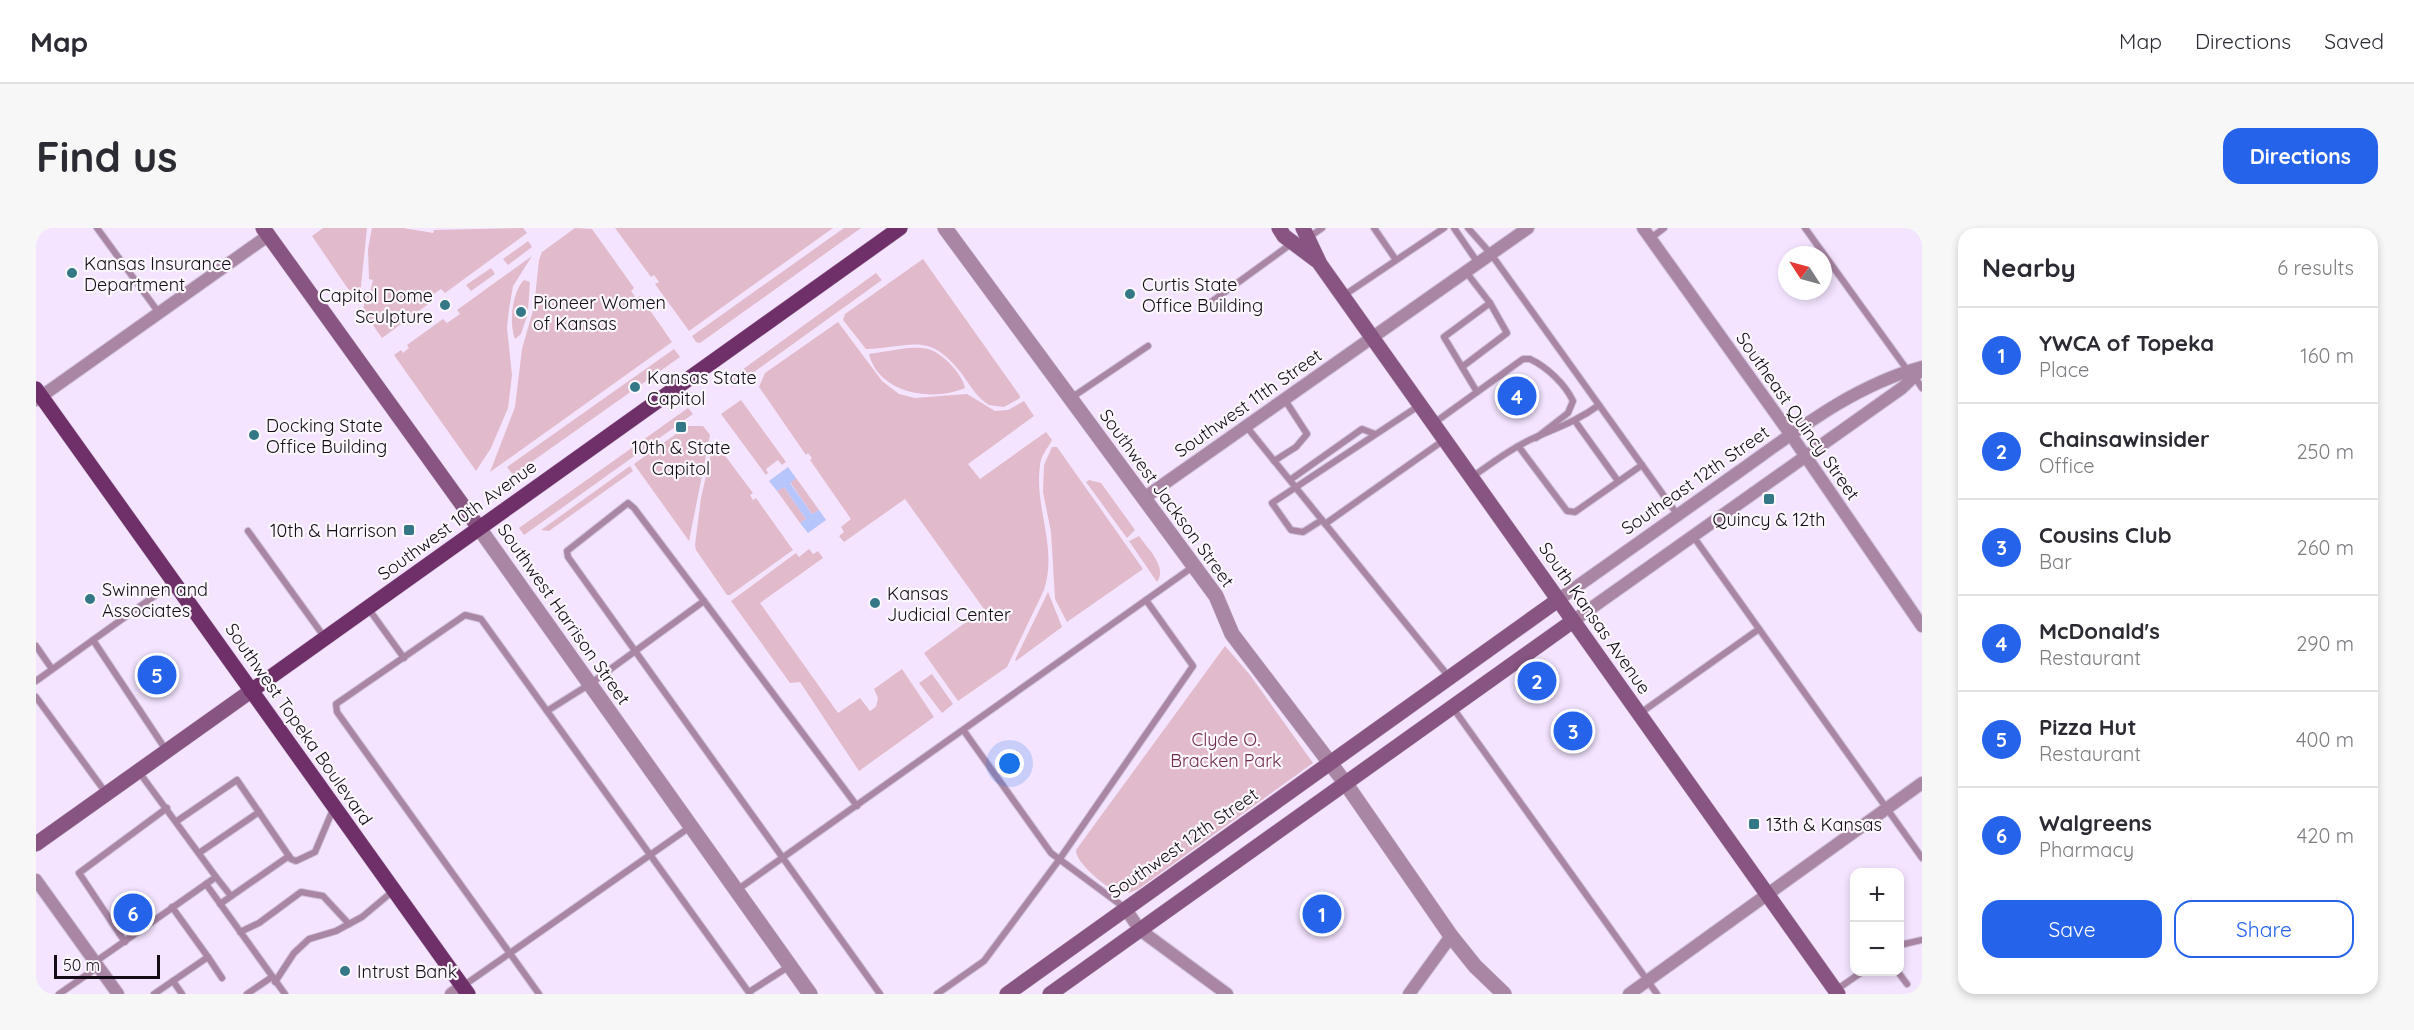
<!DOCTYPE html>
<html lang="en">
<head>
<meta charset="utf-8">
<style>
  body { margin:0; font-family:Quicksand,sans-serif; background:#f7f7f7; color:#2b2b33 }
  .controls { position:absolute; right:18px; bottom:18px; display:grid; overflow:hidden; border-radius:12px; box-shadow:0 3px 9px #0003 }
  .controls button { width:54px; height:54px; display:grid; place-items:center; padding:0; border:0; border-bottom:2px solid #e1e1e2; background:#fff; color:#2b2b33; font:30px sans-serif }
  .compass { position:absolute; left:1742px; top:18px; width:54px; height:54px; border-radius:50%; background:#fff; box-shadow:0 3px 9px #0003; rotate:306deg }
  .scale { position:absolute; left:18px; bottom:15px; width:106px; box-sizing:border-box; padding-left:6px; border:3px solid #130c17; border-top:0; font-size:16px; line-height:21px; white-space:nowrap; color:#130c17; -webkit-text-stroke:4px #fbf7fd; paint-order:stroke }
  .you { position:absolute; left:974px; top:536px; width:21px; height:21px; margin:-15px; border:4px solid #fff; border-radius:50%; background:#1a73e8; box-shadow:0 0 0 9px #1a73e833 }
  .badge { display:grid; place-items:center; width:39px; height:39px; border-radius:50%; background:#2563eb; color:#fff; font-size:20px; font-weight:700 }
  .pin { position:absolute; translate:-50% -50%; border:3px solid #fff; box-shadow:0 2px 6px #0006 }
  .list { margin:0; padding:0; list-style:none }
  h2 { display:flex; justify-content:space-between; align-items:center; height:78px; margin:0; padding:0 24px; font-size:26px }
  h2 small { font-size:20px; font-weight:400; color:#7c7c81 }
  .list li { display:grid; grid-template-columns:39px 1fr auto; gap:18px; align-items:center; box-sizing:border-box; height:96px; padding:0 24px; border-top:2px solid #e1e1e2 }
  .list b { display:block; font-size:22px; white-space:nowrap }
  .list p { margin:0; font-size:20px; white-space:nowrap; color:#7c7c81 }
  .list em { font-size:20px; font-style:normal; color:#7c7c81 }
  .actions { display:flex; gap:12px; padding:18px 24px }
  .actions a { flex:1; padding:14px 0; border:2px solid #2563eb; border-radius:18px; text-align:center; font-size:21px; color:#2563eb }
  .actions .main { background:#2563eb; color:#fff }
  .map { position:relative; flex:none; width:1886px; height:766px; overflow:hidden; border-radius:18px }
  header { display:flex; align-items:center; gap:36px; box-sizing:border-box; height:84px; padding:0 30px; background:#fff; border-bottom:2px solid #e1e1e2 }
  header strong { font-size:28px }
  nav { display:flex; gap:33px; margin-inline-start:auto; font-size:21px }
  .intro { display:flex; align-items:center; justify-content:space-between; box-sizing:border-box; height:144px; padding:0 36px }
  h1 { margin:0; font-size:42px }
  .button { padding:15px 27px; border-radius:18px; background:#2563eb; color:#fff; font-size:21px; font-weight:700 }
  main { display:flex; gap:36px; padding:0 36px }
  aside { flex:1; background:#fff; border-radius:18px; box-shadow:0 3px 9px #0003 }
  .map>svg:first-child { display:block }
</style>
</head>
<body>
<header>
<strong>Map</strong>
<nav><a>Map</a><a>Directions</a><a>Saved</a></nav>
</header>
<div class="intro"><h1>Find us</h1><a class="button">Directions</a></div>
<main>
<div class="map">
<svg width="1886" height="766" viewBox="0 0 1886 766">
  <rect width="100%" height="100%" fill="#f4e4ff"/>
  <g fill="#e1bacb">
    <path d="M287,0H331L323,77L276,8Z"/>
    <path d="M336,0H367L397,5L398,2L487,0L491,5L409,65L405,61L392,70L395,74L346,110L327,83L330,64H334L337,52L333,51L332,21Z"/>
    <path d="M539,0L556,1L598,60L595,63L600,70L604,68L636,114L454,244L479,179L486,121L498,79L503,32L506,24Z"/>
    <path d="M579,0H797L653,103L619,56L623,54L618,47L615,49Z"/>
    <path d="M808,0H825L664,115L660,114L656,108Z"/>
    <path d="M492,13L496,19L472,37L467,31Z"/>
    <path d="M496,28L477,58L473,81L471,100L476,147L472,180L455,220L440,243L358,127L365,122L367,125L373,120L371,117L407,91L411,95L424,86L421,82Z"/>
    <path d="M887,31L984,168V170L968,179L953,177C941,170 934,157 926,146C892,102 876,120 830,121L807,92L809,86Z"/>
    <path d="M455,40L459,46L435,63L430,57Z"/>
    <path d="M840,45L846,52L697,159L692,152Z"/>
    <path d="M488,52L494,54L492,82L483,81L482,86L491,88L485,106L479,111C473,95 476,64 488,52Z"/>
    <path d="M802,94L846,153L863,166L879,170L931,166L959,183L972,182L988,173L998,188L932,236L944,251L1010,204L1016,212C1012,220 1005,227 1004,237C998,280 1022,319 1008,362L971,439L922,473L888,425L948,381L869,271L808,314L803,308L808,304L805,299L815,291L774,232L776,230L772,225L770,227L723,159L729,145Z"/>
    <path d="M871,120C878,120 887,119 895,122C908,127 927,147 929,160C896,174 843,166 833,126Z"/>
    <path d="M638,121L644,129L477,247L471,239Z"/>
    <path d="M705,172L750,234L746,237L742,232L730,241L732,245L730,247L685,186Z"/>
    <path d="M652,180L657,186L488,307L483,300Z"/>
    <path d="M651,198H667L674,207L653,313L598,236Z"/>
    <path d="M678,213L717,265L714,267L717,272L720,270L757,322L694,367H691L660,322L659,317L665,270Z"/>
    <path d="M1016,219H1021L1107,341L1031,394L1019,371L1015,304L1007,264L1008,237Z"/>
    <path d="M594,238L597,243L513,303L505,302Z"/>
    <path d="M760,250L783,282L776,286L754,254Z"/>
    <path d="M1053,252L1065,255L1099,302L1091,310L1050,254Z"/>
    <path d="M748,259L770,291L764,295L741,263Z"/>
    <path d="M1103,308C1111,320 1132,339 1121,354L1093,313Z"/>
    <path d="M773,321L777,326L782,323L787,330L724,375L802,485L824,470L834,483L840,479L842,470L838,461L866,441L898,489L823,543L764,454L754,455L695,373L760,325L763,329Z"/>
    <path d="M1012,364L1026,399L980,433L979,432Z"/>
    <path d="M1189,418L1214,447L1277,535L1104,660C1098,663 1093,666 1086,665C1073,663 1039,635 1040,622Z"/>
    <path d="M896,446L917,476L906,485L883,455Z"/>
  </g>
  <path fill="#b6c5fb" d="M752,239L760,250L754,255L776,286L783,282L790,292L772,305L764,295L770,291L748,259L741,263L733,253Z"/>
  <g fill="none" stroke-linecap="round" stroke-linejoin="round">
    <defs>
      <g id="service">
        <path d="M61,0L123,85"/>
        <path d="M1338,0L1360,32"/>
        <path d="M1418,0L1442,35"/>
        <path d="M1432,0L1455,26L1641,286"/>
        <path d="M1769,0L1872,143"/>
        <path d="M1272,10L1286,0"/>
        <path d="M1615,10L1628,0"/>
        <path d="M1307,68L1408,0"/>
        <path d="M1171,77L1255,16"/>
        <path d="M1426,139L1471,105L1454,75L1430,44"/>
        <path d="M1878,148L1886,160"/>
        <path d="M1441,164L1408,109L1454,75"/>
        <path d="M1035,170L1112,118"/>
        <path d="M1539,193L1582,253"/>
        <path d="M1398,195L1487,131H1494C1511,139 1529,156 1537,173L1532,185L1500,210"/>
        <path d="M1210,198L1413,449"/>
        <path d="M1483,219L1531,283L1539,284L1606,237"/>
        <path d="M1238,233L1260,219L1271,206L1249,172"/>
        <path d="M1436,249C1456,235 1477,219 1500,209C1523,199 1543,192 1563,177"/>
        <path d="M1254,252L1326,201L1339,206"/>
        <path d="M1286,292L1267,304L1255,302L1236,275L1384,177"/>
        <path d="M1289,296L1408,212"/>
        <path d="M212,303L289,410"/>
        <path d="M1657,308L1886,630"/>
        <path d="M668,373L598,280L592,275L531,323L532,329L844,766"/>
        <path d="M332,380L368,430"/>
        <path d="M0,418L16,441"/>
        <path d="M0,453L57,412"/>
        <path d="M0,469L70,565"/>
        <path d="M1417,480L1621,766"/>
        <path d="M511,483L554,456L668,373L821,578"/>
        <path d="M1603,486L1723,401"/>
        <path d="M928,503L1015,625L1089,680"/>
        <path d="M130,522L57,412L138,354"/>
        <path d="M141,593L201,552L255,631L260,633L279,624L298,579"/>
        <path d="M163,625L223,584"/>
        <path d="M180,649L195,668"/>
        <path d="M170,656L249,766"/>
        <path d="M701,662L1158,338"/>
        <path d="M184,676L253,628"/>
        <path d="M204,704L223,695L265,664L287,668L313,696"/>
        <path d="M89,714L43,645L131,580"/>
        <path d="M1864,717L1886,712"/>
        <path d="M172,729L186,750"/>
        <path d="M59,734L180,649L103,544"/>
        <path d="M1862,744L1871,756"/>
        <path d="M137,753L146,766"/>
        <path d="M239,754L258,725L273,711L300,703L326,689L357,663"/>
        <path d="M427,758L654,599"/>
        <path d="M1800,762L1826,744"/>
        <path d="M713,764L752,739"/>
        <path d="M23,766L62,739"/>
        <path d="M118,766L172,729L136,679"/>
        <path d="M211,766L236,749"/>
        <path d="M503,766L301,484L300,476L429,387L445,391L714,766"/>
        <path d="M901,766L948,733L1023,632L1157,438L1110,372"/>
      </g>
      <g id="minor">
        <path d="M1607,0L1755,207L1886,398"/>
        <path d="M0,172L233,7"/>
        <path d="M1108,270L1492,0"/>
        <path d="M1522,372C1582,330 1641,287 1701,245C1759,204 1816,158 1886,139"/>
        <path d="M1537,393L1866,160L1886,141"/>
        <path d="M0,652L82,766"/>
        <path d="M1089,680L1104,702L1191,766"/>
        <path d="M415,766L426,758"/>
        <path d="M1373,766L1415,708"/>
        <path d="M1593,766L1886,555"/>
      </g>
      <g id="tertiary">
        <path d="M909,0L1180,368L1196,406L1310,556L1415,708L1439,738L1468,766"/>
        <path d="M443,300L774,766"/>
      </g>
      <g id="secondary">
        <path d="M227,0L443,300"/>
        <path d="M1243,0L1248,8L1280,32"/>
        <path d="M1267,0L1284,36L1802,766"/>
        <path d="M0,616L215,463"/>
        <path d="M971,766L1522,372"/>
        <path d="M1014,766L1537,393"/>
      </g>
      <g id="primary">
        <path d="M0,161L432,766"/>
        <path d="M215,463L864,0"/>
      </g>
    </defs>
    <use href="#service" stroke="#d0c1da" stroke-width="8"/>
    <use href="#minor" stroke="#d0c1da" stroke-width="14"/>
    <use href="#tertiary" stroke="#d0c1da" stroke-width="16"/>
    <use href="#secondary" stroke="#d0c1da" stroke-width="16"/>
    <use href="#primary" stroke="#d0c1da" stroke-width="16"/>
    <use href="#service" stroke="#aa86a5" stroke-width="6"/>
    <use href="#minor" stroke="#aa86a5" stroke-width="12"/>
    <use href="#tertiary" stroke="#aa86a5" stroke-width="15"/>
    <use href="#secondary" stroke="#885482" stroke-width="15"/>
    <use href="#primary" stroke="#6f3069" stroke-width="15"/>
  </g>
  <g fill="#347887" stroke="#fbf7fd" stroke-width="2">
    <circle cx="36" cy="45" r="6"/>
    <circle cx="1094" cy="66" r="6"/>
    <circle cx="409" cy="77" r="6"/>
    <circle cx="485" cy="84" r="6"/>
    <circle cx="599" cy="159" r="6"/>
    <rect x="639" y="193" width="12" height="12" rx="3"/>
    <circle cx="218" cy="207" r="6"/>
    <rect x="1727" y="265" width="12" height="12" rx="3"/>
    <rect x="367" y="296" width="12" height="12" rx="3"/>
    <circle cx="54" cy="371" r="6"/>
    <circle cx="839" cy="375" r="6"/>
    <rect x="1712" y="590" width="12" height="12" rx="3"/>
    <circle cx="309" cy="743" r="6"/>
  </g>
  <g text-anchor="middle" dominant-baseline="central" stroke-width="4.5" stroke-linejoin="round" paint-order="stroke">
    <g font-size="18" fill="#130c17" stroke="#fbf7fd" text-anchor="start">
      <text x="48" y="35">Kansas Insurance<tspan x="48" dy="21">Department</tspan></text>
      <text x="1106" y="56">Curtis State<tspan x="1106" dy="21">Office Building</tspan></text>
      <text x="397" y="67" text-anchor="end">Capitol Dome<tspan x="397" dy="21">Sculpture</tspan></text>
      <text x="497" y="74">Pioneer Women<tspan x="497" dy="21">of Kansas</tspan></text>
      <text x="611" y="149">Kansas State<tspan x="611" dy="21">Capitol</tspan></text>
      <text x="230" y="197">Docking State<tspan x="230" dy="21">Office Building</tspan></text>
      <text x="645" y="219" text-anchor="middle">10th &amp; State<tspan x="645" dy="21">Capitol</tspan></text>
      <text x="1733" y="291" text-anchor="middle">Quincy &amp; 12th</text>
      <text x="361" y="302" text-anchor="end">10th &amp; Harrison</text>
      <text x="66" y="361">Swinnen and<tspan x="66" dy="21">Associates</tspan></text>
      <text x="851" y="365">Kansas<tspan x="851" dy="21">Judicial Center</tspan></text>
      <text x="1730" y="596">13th &amp; Kansas</text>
      <text x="321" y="743">Intrust Bank</text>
    </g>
    <g font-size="18" fill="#130c17" stroke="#fbf7fd">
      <text transform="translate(1212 175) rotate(-35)">Southwest 11th Street</text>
      <text transform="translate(1762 188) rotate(55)">Southeast Quincy Street</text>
      <text transform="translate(1659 252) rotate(-35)">Southeast 12th Street</text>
      <text transform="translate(1131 270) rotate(54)">Southwest Jackson Street</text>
      <text transform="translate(421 292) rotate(-36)">Southwest 10th Avenue</text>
      <text transform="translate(528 386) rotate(55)">Southwest Harrison Street</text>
      <text transform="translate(1559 390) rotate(55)">South Kansas Avenue</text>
      <text transform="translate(263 496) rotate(55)">Southwest Topeka Boulevard</text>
      <text transform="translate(1147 615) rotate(-35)">Southwest 12th Street</text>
    </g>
    <g font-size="18" fill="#712b4f" stroke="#fbf7fd">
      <text x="1190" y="511">Clyde O.<tspan x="1190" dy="21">Bracken Park</tspan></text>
    </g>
  </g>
</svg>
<div class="controls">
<button>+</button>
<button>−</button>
</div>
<svg class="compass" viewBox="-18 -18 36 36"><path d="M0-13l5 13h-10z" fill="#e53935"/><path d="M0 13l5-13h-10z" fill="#7c7c81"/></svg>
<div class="scale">50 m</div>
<div class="you"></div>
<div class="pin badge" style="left:1286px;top:686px">1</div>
<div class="pin badge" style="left:1501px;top:453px">2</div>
<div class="pin badge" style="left:1537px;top:503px">3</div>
<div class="pin badge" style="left:1481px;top:168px">4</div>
<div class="pin badge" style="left:121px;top:447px">5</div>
<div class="pin badge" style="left:97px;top:685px">6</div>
</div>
<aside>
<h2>Nearby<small>6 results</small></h2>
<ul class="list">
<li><span class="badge">1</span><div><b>YWCA of Topeka</b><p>Place</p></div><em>160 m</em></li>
<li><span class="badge">2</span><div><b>Chainsawinsider</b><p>Office</p></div><em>250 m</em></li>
<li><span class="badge">3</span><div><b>Cousins Club</b><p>Bar</p></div><em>260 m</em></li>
<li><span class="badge">4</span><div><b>McDonald's</b><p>Restaurant</p></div><em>290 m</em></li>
<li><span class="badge">5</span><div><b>Pizza Hut</b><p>Restaurant</p></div><em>400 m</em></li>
<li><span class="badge">6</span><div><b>Walgreens</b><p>Pharmacy</p></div><em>420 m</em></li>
</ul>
<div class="actions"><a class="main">Save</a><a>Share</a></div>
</aside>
</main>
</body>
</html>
